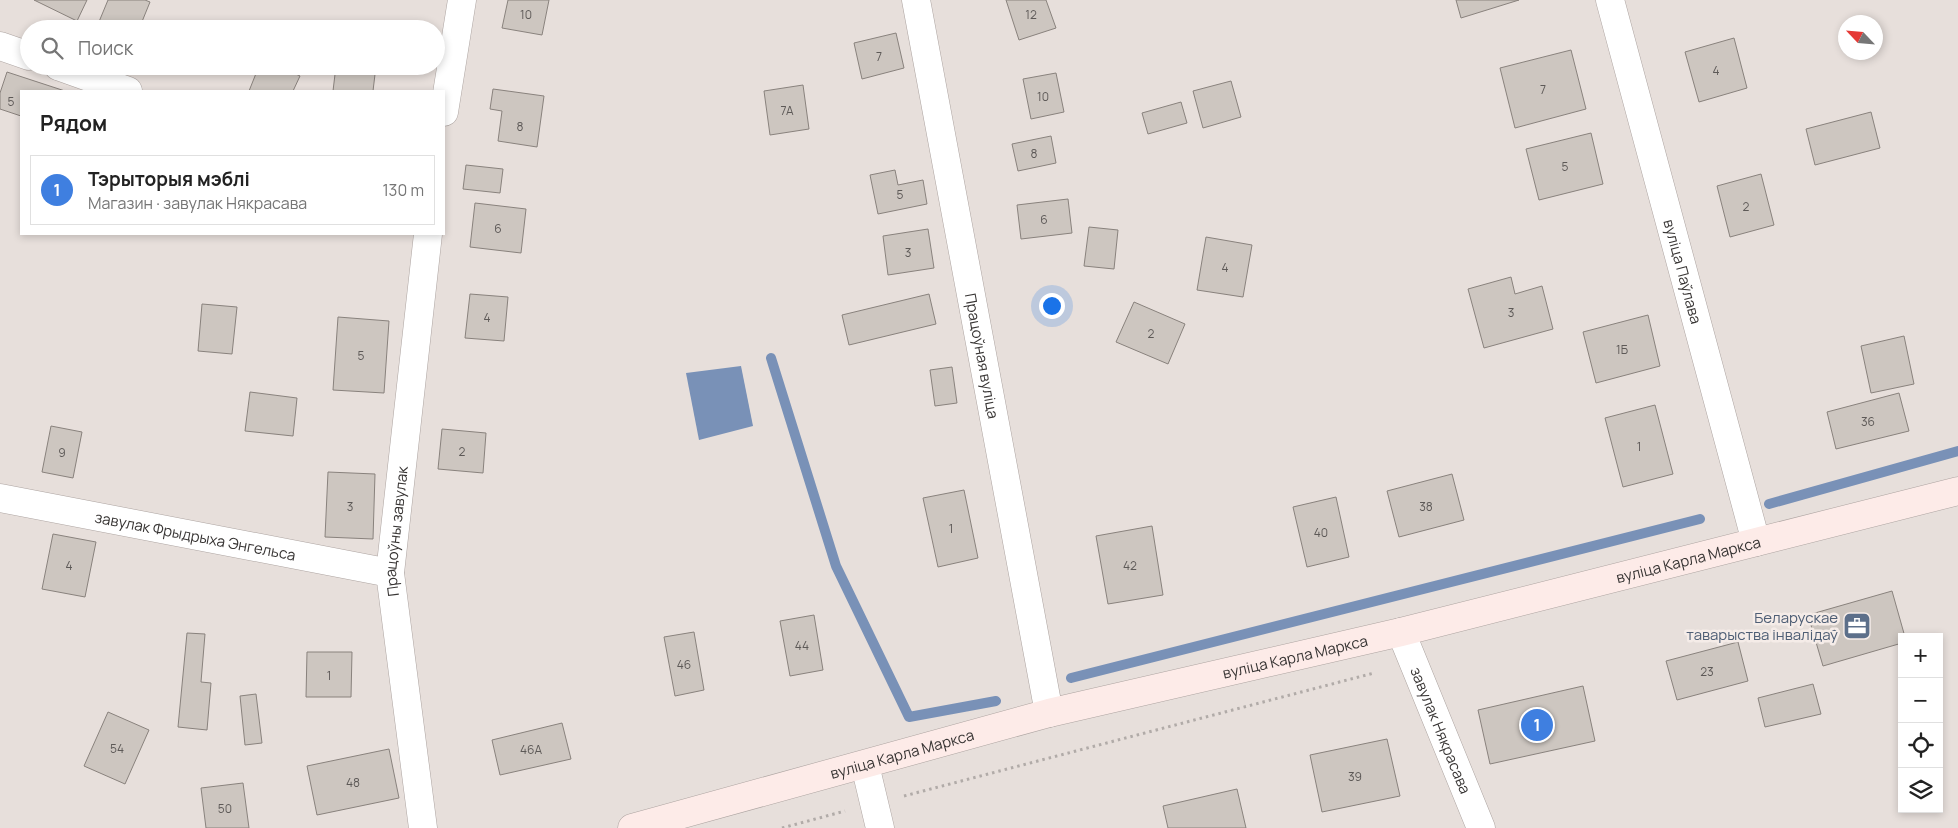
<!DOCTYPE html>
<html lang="ru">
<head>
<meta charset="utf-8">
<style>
  body { margin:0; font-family:Manrope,sans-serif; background:#f6f6f6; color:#222 }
  .controls { position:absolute; right:15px; bottom:15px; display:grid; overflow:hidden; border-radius:0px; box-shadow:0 2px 8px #0003 }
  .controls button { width:45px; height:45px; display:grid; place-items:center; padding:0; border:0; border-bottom:1px solid #e0e0e0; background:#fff; color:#222; font:25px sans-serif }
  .compass { position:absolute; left:1838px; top:15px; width:45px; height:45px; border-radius:50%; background:#fff; box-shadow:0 2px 8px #0003; rotate:296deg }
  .you { position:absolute; left:1051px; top:305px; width:18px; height:18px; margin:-12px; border:4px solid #fff; border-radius:50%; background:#1a73e8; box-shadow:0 0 0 8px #1a73e833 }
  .badge { display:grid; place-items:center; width:32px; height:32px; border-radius:50%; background:#7c3aed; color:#fff; font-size:16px; font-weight:700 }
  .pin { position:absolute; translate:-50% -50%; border:2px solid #fff; box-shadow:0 1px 5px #0006 }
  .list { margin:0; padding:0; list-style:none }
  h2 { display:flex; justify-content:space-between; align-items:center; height:65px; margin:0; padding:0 20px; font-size:21px }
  h2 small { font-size:16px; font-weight:400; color:#767676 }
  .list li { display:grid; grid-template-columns:32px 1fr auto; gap:15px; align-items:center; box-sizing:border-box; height:70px; margin:0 10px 10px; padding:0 10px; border:1px solid #e0e0e0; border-radius:0px }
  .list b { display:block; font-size:19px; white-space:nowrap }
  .list p { margin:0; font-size:16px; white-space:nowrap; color:#767676 }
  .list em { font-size:16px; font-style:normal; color:#767676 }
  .icon { flex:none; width:28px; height:28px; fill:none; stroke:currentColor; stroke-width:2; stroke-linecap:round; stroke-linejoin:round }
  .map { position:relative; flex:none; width:1958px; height:828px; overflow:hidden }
  .search { position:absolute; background:#fff; box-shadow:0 2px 8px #0003; left:20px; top:20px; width:425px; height:55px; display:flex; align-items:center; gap:12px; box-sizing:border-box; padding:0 18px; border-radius:28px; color:#767676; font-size:19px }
  .panel { position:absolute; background:#fff; box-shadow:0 2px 8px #0003; left:20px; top:90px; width:425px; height:145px; border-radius:0px }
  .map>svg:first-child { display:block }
</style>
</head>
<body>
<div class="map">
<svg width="1958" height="828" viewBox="0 0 1958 828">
  <rect width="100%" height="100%" fill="#e7dfdb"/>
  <path fill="#7991b7" d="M741,366L753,426L699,440L686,373Z"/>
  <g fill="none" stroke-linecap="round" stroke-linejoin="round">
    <g stroke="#7991b7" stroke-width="10">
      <path d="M771,358L836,566L909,717L996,701"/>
      <path d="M1769,504L1958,451"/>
      <path d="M1071,678L1700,519"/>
    </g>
  </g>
  <g fill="#cdc6c0" stroke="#89827d">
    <path d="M34,0H87L77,21Z"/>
    <path d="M108,0H145L150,2L139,29H96Z"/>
    <path d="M508,0H549L542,35L502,28Z"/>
    <path d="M1006,0H1046L1056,28L1019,40Z"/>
    <path d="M1456,0H1519L1461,18Z"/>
    <path d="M896,33L904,68L862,79L854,43Z"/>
    <path d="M1734,38L1747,88L1699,102L1685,52Z"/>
    <path d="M1571,50L1586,109L1515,128L1500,68Z"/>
    <path d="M259,66H279L300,76L293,91H249Z"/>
    <path d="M336,66H376L373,91H333Z"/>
    <path d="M7,72L65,91H21V116L0,109V93Z"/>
    <path d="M1056,73L1064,112L1031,119L1023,79Z"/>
    <path d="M1231,81L1241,117L1203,128L1193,91Z"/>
    <path d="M803,85L809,129L770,135L764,91Z"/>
    <path d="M493,89L544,96L537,147L498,141L502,111L490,109Z"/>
    <path d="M1181,102L1187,123L1148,134L1142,113Z"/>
    <path d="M1871,112L1880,148L1815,165L1806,129Z"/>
    <path d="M1591,133L1603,184L1539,200L1526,149Z"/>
    <path d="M1051,136L1056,163L1018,171L1012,144Z"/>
    <path d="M466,165L503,169L500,193L463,189Z"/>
    <path d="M895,170L898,185L923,180L927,204L878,214L870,175Z"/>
    <path d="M1761,174L1774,225L1730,237L1717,186Z"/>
    <path d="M1068,199L1072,233L1021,239L1017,205Z"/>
    <path d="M475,203L526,209L521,253L470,247Z"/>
    <path d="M1089,227L1118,230L1114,269L1084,266Z"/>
    <path d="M928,229L934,268L888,275L883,236Z"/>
    <path d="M1206,237L1252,245L1243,297L1197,290Z"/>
    <path d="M1511,277L1515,294L1542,286L1553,329L1484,348L1468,289Z"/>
    <path d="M470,294L508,297L504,341L465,338Z"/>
    <path d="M929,294L936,324L849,345L842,315Z"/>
    <path d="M1134,302L1185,324L1168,364L1116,342Z"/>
    <path d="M202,304L237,307L232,354L198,351Z"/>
    <path d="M1648,315L1660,366L1596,383L1583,332Z"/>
    <path d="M338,317L389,321L384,393L333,390Z"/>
    <path d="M1904,336L1914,384L1871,393L1861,346Z"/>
    <path d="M952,367L957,403L935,406L930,370Z"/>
    <path d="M250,392L297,398L293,436L245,431Z"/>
    <path d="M1899,393L1909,431L1836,449L1827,412Z"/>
    <path d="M1655,405L1673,474L1623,487L1605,418Z"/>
    <path d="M51,426L82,432L73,478L42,472Z"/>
    <path d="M442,429L486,433L483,473L438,469Z"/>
    <path d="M328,472L375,474L373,539L325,537Z"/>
    <path d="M1452,474L1464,520L1399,537L1387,491Z"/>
    <path d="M964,490L978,558L938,567L923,498Z"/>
    <path d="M1336,497L1349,557L1307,567L1293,507Z"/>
    <path d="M1152,526L1163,595L1108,604L1096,536Z"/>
    <path d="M53,534L96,542L85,597L42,589Z"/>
    <path d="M1892,591L1905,637H1902V643L1823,666L1808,615Z"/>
    <path d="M814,615L823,670L790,676L780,621Z"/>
    <path d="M694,632L704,690L675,696L664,637Z"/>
    <path d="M187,633L205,634L201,682L211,683L207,730L178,727Z"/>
    <path d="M1738,642L1748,681L1677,700L1666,661Z"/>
    <path d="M307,652H352L351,697H306Z"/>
    <path d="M1813,684L1821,714L1765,727L1758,698Z"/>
    <path d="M1583,686L1595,741L1490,764L1478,710Z"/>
    <path d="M256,694L262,743L245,745L240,696Z"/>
    <path d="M108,712L149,730L125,784L84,766Z"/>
    <path d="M562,723L571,759L500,775L492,740Z"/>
    <path d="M1387,739L1400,796L1322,812L1310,755Z"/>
    <path d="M389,749L399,798L317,815L307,766Z"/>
    <path d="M243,783L249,828H206L201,788Z"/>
    <path d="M1237,789L1246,828H1168L1163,806Z"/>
  </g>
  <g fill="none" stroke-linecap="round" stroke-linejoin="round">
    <defs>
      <g id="street">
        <path id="s1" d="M916,0L1049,713"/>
        <path id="s2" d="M1610,0L1756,542"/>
        <path d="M0,46L29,56"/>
        <path d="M58,66L128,91"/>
        <path d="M444,112L462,0"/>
        <path id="s3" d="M0,498L390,573"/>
        <path id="s4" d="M1401,632L1481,828"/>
        <path d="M865,765L880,828"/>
        <path id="s5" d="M423,828L390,573L428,234"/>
      </g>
      <g id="secondary">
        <path id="s6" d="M632,828L1049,713L1401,632L1958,491"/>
      </g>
    </defs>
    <use href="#street" stroke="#ada4a1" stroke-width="29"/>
    <use href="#secondary" stroke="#ada4a1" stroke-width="29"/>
    <g stroke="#b1aba8" stroke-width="3" stroke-dasharray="2.5 4" stroke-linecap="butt">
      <path d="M904,796L1374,673"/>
      <path d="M782,828L845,811"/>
    </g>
    <use href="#street" stroke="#fff" stroke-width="28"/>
    <use href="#secondary" stroke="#fdebe8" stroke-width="28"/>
  </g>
  <defs>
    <symbol id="office-square" viewBox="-11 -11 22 22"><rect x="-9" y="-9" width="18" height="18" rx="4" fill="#5c6f8a" stroke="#f5ece8"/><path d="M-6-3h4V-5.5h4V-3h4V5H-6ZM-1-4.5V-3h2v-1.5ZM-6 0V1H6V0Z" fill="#fff"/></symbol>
  </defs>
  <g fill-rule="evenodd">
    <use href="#office-square" x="1841" y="610" width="32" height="32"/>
  </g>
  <g text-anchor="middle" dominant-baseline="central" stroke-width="5" stroke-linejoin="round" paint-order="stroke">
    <g font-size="12" fill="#5d5957">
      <text x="526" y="14">10</text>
      <text x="1031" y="14">12</text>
      <text x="879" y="56">7</text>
      <text x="1716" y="70">4</text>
      <text x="1543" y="89">7</text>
      <text x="1043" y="96">10</text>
      <text x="11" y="101">5</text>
      <text x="787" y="110">7А</text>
      <text x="520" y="126">8</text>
      <text x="1034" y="153">8</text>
      <text x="1565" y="166">5</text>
      <text x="900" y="194">5</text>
      <text x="1746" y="206">2</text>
      <text x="1044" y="219">6</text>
      <text x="498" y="228">6</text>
      <text x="908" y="252">3</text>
      <text x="1225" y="267">4</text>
      <text x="1511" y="312">3</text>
      <text x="487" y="317">4</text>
      <text x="1151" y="333">2</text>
      <text x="1622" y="349">1Б</text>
      <text x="361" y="355">5</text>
      <text x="1868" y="421">36</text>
      <text x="1639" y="446">1</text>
      <text x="462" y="451">2</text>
      <text x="62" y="452">9</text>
      <text x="350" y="506">3</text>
      <text x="1426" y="506">38</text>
      <text x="951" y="528">1</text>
      <text x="1321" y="532">40</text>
      <text x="69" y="565">4</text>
      <text x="1130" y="565">42</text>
      <text x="802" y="645">44</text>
      <text x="684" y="664">46</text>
      <text x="1707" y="671">23</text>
      <text x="329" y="675">1</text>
      <text x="117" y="748">54</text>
      <text x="531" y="749">46А</text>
      <text x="1355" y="776">39</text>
      <text x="353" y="782">48</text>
      <text x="225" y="808">50</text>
    </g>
    <g font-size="15" fill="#383534" stroke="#f5ece8">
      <text stroke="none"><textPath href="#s2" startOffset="281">вуліца Паўлава</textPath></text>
      <text stroke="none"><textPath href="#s1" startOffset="362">Працоўная вуліца</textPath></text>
      <text stroke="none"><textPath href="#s5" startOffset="299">Працоўны завулак</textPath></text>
      <text stroke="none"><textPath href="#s3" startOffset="199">завулак Фрыдрыха Энгельса</textPath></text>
      <text stroke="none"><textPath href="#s6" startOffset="1090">вуліца Карла Маркса</textPath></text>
      <text stroke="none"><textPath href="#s6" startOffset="685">вуліца Карла Маркса</textPath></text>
      <text stroke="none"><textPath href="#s4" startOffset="106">завулак Някрасава</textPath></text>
      <text stroke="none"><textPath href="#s6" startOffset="280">вуліца Карла Маркса</textPath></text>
    </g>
    <g font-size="15" fill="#4e5e75" stroke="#f5ece8" text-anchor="end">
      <text x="1838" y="617">Беларускае<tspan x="1838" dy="17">таварыства інвалідаў</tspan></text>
    </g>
  </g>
</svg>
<div class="controls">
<button>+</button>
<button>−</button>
<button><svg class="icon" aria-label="locate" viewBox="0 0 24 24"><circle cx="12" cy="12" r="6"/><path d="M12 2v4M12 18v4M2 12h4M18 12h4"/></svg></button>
<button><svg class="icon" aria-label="layers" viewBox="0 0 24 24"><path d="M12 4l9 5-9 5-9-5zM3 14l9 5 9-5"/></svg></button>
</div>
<svg class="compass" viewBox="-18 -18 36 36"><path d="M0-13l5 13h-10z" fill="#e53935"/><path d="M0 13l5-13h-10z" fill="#767676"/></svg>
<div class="you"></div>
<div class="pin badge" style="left:1537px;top:725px;background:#3f7fe0">1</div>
<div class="search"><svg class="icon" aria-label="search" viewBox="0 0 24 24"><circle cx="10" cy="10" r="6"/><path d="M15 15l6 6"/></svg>Поиск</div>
<section class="panel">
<h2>Рядом<small></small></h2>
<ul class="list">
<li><span class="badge" style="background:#3f7fe0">1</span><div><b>Тэрыторыя мэблі</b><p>Магазин · завулак Някрасава</p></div><em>130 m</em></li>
</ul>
</section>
</div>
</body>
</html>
